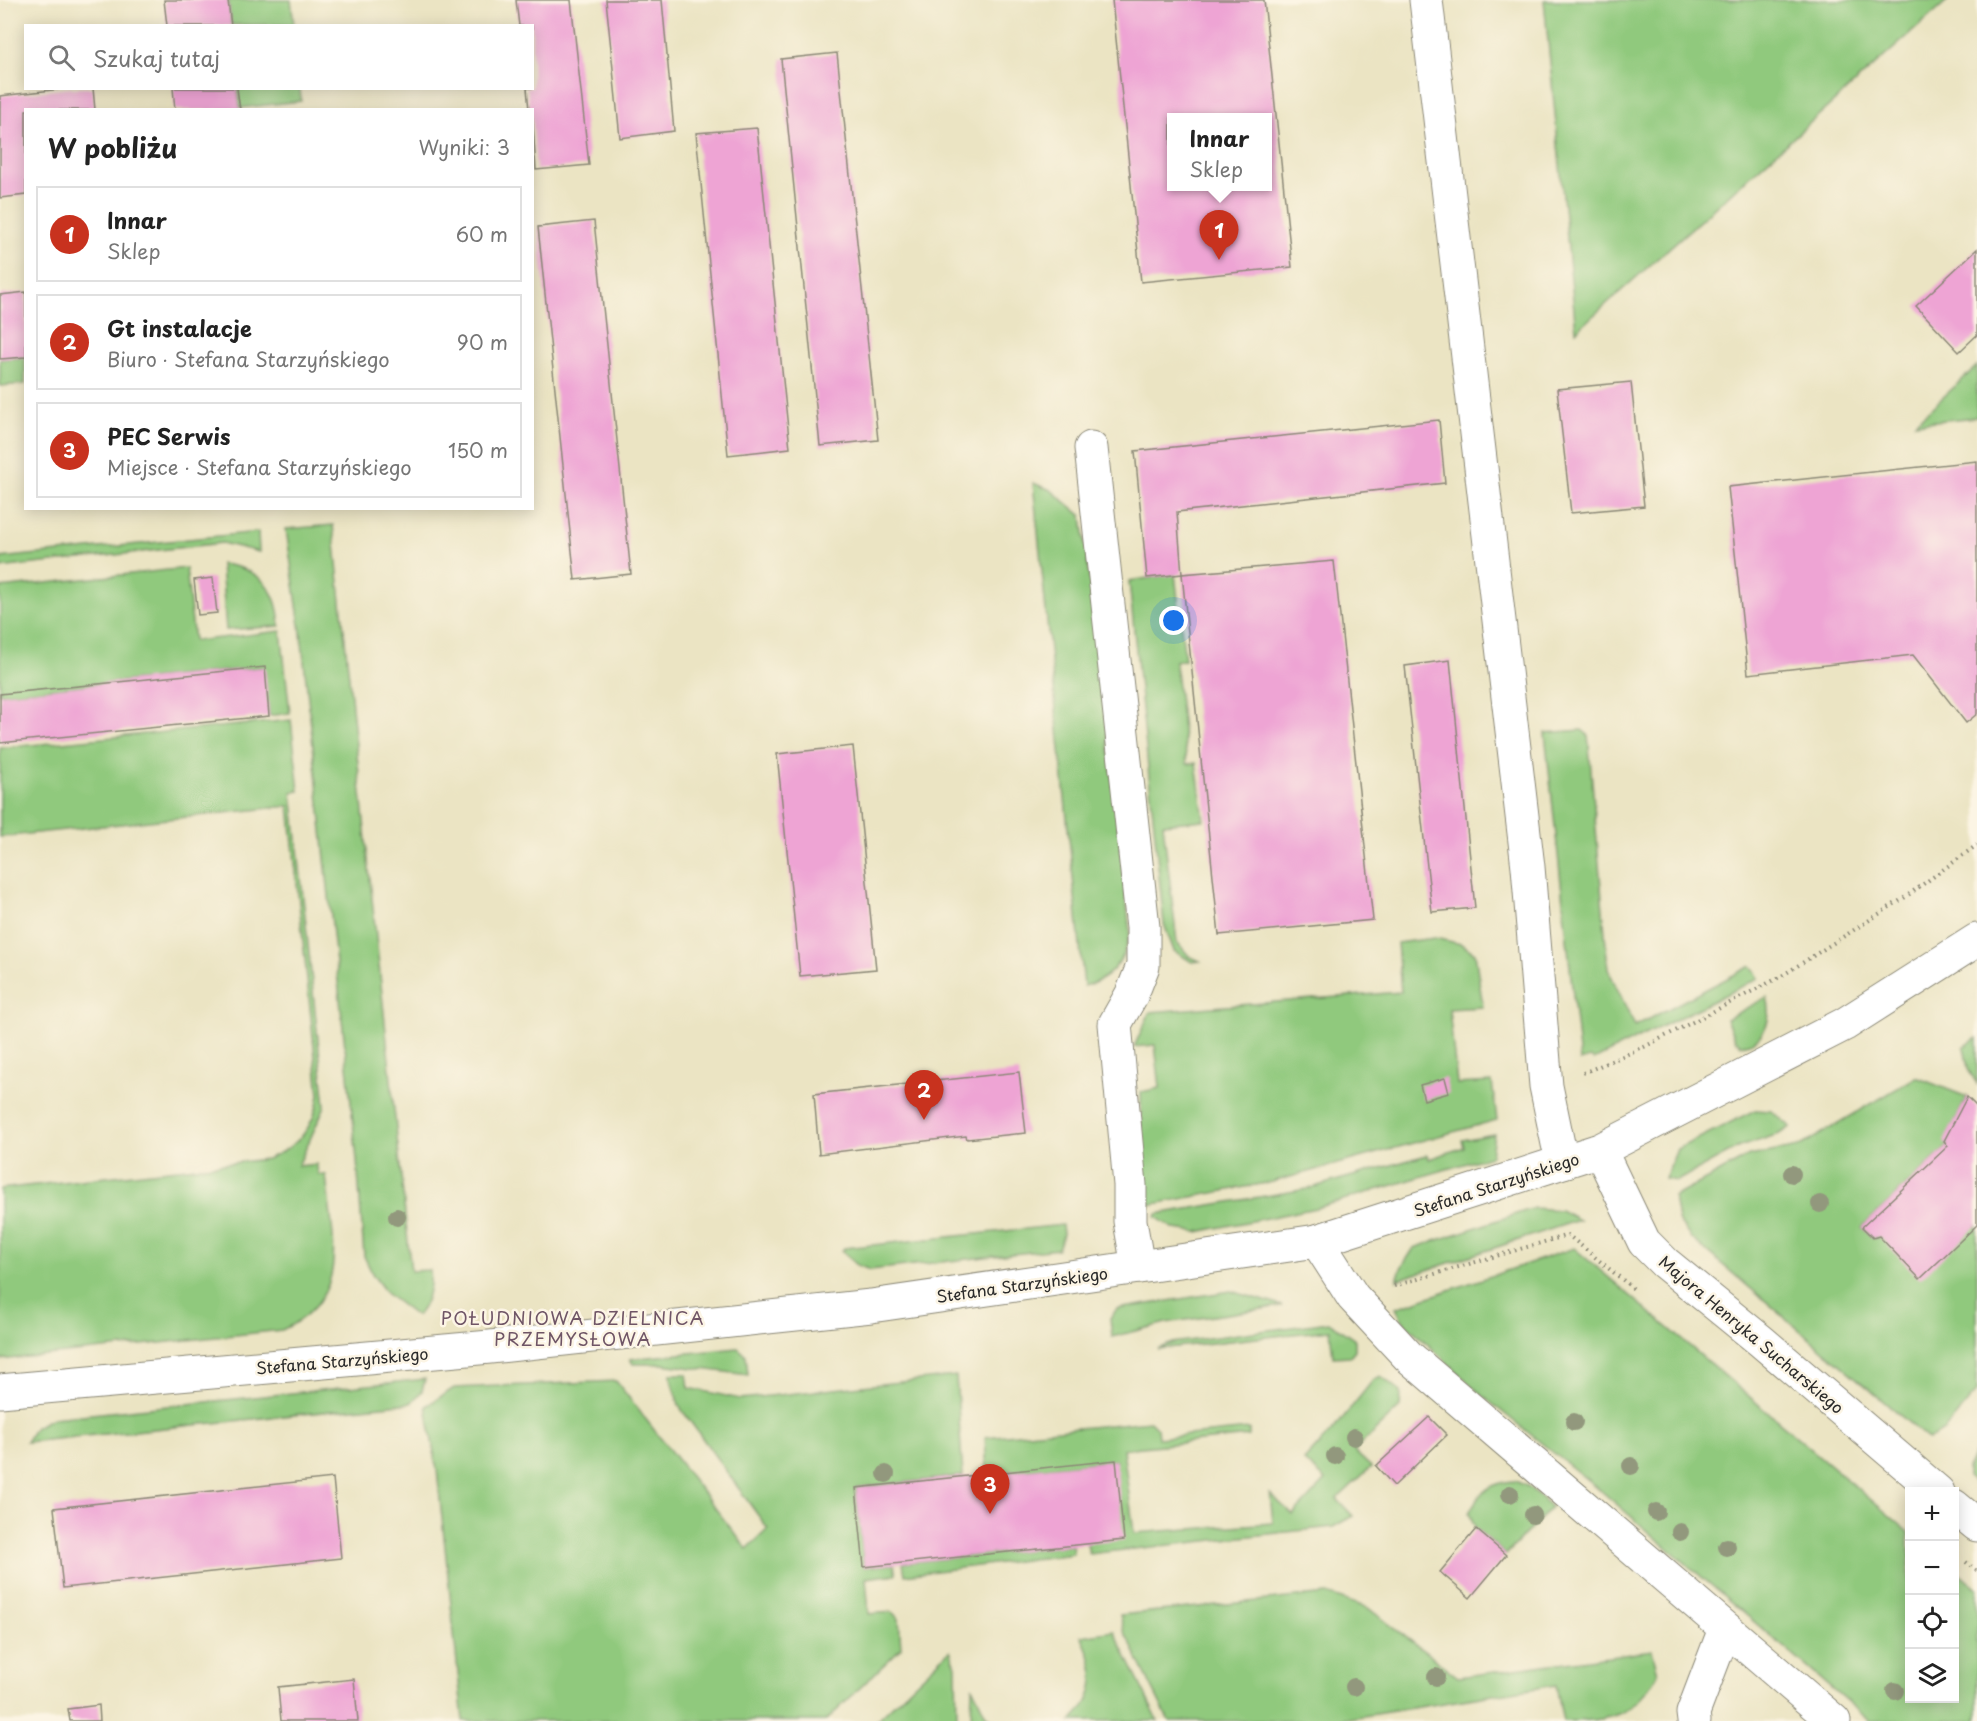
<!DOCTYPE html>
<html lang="pl">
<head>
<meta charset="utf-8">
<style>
  body { margin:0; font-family:"Playpen Sans",sans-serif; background:#f6f6f6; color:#222 }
  .controls { position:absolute; right:18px; bottom:18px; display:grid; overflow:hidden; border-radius:0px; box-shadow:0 3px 15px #0003 }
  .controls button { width:54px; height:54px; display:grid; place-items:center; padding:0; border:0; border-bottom:2px solid #e0e0e0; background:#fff; color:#222; font:30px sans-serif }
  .you { position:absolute; left:1174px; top:621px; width:21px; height:21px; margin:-15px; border:4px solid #fff; border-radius:50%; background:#1a73e8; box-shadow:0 0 0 9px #1a73e833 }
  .badge { display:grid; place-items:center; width:39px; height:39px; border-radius:50%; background:#c8321e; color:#fff; font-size:20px; font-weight:700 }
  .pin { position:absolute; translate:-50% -50px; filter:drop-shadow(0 2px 3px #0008) }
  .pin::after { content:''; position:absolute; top:32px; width:21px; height:18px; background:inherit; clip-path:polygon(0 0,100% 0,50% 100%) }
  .popup { position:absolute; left:1167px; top:113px; width:105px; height:78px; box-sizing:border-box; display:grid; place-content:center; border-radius:0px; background:#fff; filter:drop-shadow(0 2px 4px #0005); font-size:20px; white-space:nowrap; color:#767676 }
  .popup b { font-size:22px; color:#222 }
  .popup::after { content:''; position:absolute; left:50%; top:100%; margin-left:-12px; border:12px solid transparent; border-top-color:#fff }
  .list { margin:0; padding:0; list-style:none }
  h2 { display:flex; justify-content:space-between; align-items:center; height:78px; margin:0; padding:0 24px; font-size:26px }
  h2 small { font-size:20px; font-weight:400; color:#767676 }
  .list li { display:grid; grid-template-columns:39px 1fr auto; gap:18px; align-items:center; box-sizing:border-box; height:96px; margin:0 12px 12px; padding:0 12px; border:2px solid #e0e0e0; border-radius:0px }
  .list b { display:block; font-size:22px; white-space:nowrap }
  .list p { margin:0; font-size:20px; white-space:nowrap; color:#767676 }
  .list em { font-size:20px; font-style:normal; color:#767676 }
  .icon { flex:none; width:33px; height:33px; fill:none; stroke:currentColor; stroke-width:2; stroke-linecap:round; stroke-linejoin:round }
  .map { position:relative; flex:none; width:1977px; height:1721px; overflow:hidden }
  .search { position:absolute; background:#fff; box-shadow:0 3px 15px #0003; left:24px; top:24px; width:510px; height:66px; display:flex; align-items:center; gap:15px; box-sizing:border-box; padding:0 21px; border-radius:0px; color:#767676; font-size:22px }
  .panel { position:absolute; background:#fff; box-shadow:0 3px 15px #0003; left:24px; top:108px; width:510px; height:402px; border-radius:0px }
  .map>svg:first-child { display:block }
</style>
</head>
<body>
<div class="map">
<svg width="1977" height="1721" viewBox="0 0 1977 1721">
  <rect width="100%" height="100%" fill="#fcf5e5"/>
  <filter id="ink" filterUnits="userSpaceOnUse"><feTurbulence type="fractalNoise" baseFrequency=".0167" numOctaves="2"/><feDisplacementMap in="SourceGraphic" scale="12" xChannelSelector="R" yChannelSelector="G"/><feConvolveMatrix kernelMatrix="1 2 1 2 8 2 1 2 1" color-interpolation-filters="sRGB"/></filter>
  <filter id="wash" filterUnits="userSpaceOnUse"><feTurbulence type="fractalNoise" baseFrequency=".008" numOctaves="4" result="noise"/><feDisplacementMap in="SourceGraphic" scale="24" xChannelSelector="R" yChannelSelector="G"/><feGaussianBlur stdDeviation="1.35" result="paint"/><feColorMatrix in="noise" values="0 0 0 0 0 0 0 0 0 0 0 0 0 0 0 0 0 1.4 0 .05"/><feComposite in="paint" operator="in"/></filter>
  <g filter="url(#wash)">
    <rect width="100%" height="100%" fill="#ebe4c3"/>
    <g fill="#90c97d" stroke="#5e7a54" stroke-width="1.5">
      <path d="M228,0H291L294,25H231Z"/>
      <path d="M1544,0H1948L1576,331Z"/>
      <path d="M237,89H300L301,101L240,108Z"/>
      <path d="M25,357V384L0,386V359Z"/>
      <path d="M1977,366V417L1915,423Z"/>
      <path d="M1033,483L1051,490L1082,516L1130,932C1125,958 1112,980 1084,986Z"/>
      <path d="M333,525L411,1271L430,1270C432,1285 427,1307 416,1316L387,1294L373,1275L364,1256L357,1160L301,633L286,529Z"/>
      <path d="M258,532L259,552L222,543L0,568V558Z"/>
      <path d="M221,564C259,568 278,588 280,626L226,630Z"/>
      <path d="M186,568L194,641L281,631L290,713L269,716L264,667L0,694V588Z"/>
      <path d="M1175,574L1185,660L1175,661L1187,764L1196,763L1204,820L1163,824L1177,942L1189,956L1200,961L1192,962L1174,951L1164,924L1129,581Z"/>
      <path d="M291,720L299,791L292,792L325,1106L298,1166L316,1164L319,1175H326C332,1239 353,1297 282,1330L0,1360V1189L267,1159C298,1146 314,1129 319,1095L289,806L0,837V748Z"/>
      <path d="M1582,730L1588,735L1608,969L1635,1026L1751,966L1759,978L1594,1060L1590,1058L1580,1061L1545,733Z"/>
      <path d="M1435,938L1461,944L1475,953L1483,1007L1449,1009L1457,1084L1492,1082L1497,1120L1272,1182L1149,1205L1141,1182V1092L1160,1088L1155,1045L1134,1047L1150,1012L1401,992L1397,943Z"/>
      <path d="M1767,997C1773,1018 1765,1042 1741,1045L1735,1040L1726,1019Z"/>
      <path d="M1977,1038V1084L1968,1069L1964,1047Z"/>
      <path d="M1916,1077L1967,1097L1945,1141L1948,1146L1862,1227L1873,1238L1977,1225V1392L1944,1430L1928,1439L1690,1237L1678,1220L1674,1197L1749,1156L1799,1147Z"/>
      <path d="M1755,1110L1771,1111L1791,1127L1779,1134L1739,1147L1677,1181L1665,1179L1677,1149Z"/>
      <path d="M1494,1134L1491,1156L1316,1208L1197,1232L1174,1229L1156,1217L1157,1214L1307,1189L1427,1155L1429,1159L1464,1147L1462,1140Z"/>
      <path d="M1534,1208L1560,1210L1579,1220L1397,1280L1401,1268L1414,1248Z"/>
      <path d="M1062,1225L1063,1234L1058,1249L870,1270L857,1265L842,1251L844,1248Z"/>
      <path d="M1574,1248L1909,1532L1910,1698H1954L1955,1570L1977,1589V1721H1870L1600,1490L1485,1398L1403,1321L1396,1308Z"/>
      <path d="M1231,1291L1282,1306L1166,1323L1112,1337L1110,1318L1117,1309Z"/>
      <path d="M1329,1322L1355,1340V1350L1350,1356L1333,1357L1330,1330L1157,1349L1172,1343Z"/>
      <path d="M738,1348L746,1355L748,1375L662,1364H633L630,1359Z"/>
      <path d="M670,1374H687L689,1388L740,1399L956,1376L963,1476L856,1488L864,1567L894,1564L896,1574L866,1578L869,1614L892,1612L899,1619L901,1648L826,1721H463L437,1470L426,1406L454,1388L616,1381L747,1549L768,1529L679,1406Z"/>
      <path d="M1381,1376L1401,1392L1400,1407L1354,1451L1371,1467L1337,1499L1353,1516L1333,1527L1089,1554L1087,1544L1116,1460L987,1474L985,1437L1150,1421L1157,1428L1158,1438L1249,1429V1436L1123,1449L1134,1533L1273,1523L1270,1494L1293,1515L1326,1480L1304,1461L1338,1424L1374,1379Z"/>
      <path d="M425,1379L422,1391L411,1403L26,1442L35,1427L53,1418Z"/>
      <path d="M1977,1449V1485L1967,1477V1468Z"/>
      <path d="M1515,1481L1529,1487L1551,1507L1506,1555L1476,1529L1469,1513C1480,1491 1491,1482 1515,1481Z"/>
      <path d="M1072,1545L1073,1554L905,1575L903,1563Z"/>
      <path d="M1327,1594L1368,1608L1458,1677L1652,1650L1658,1673C1635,1717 1610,1721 1563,1721L1556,1685L1332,1721H1169L1124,1631L1120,1615Z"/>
      <path d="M1114,1631L1158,1721H1071C1100,1696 1097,1667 1081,1636Z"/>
      <path d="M950,1650L956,1666L957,1721H876Z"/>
      <path d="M972,1686L986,1715L994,1721H971Z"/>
    </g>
    <g id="blocks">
      <g fill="#eea4d4" fill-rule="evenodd">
        <path d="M164,0H228L231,26H167Z"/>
        <path d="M516,0H571L589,165L536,170L532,110H529L527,88H532V26H519Z"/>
        <path d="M606,0H662L674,131L620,138Z"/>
        <path d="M1112,0H1264L1292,267L1141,282ZM1171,118H1267V186H1171Z"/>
        <path d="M837,53L878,440L820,446L781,59Z"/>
        <path d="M70,88H93L95,110H26V195L0,198V96Z"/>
        <path d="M173,88H237L240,110H175Z"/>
        <path d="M757,128L790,448L728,455L696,133Z"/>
        <path d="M594,221L631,574L575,580L538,227Z"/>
        <path d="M1977,249V335L1959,352L1916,306Z"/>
        <path d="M26,292V357L0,359V295Z"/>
        <path d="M1631,382L1644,506L1571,513L1557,389Z"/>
        <path d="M1439,420L1445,483L1177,512L1182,574L1147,578L1135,451Z"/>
        <path d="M1977,461V714L1966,723L1913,655L1748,674L1728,487Z"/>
        <path d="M1334,561L1373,920L1219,935L1182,574Z"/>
        <path d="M213,578L217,613L198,615L194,580Z"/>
        <path d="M1450,660L1475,908L1432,912L1405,666Z"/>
        <path d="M265,667L269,716L0,743V694Z"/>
        <path d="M853,746L876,969L800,976L777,754Z"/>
        <path d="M1019,1072L1026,1133L967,1139L966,1136L819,1154L814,1094Z"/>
        <path d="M1445,1078L1449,1093L1424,1100L1420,1085Z"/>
        <path d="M1967,1097L1977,1107V1225L1920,1279L1879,1236L1873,1238L1862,1227L1948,1146L1944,1141Z"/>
        <path d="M1429,1417L1447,1435L1394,1486L1376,1466Z"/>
        <path d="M1116,1460L1124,1540L864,1567L856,1488Z"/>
        <path d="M333,1478L341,1558L63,1588L54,1508Z"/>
        <path d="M1476,1529L1506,1555L1470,1598L1440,1572Z"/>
        <path d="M354,1679L358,1721H281L278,1687Z"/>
        <path d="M99,1705L100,1721H70L68,1709Z"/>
      </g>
    </g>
  </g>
  <g filter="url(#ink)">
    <use href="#blocks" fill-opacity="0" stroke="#8b8877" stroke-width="1.5"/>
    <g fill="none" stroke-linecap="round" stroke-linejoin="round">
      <defs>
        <g id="minor">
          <path d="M1426,0L1528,867L1546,1086L1558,1144L1566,1161"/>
          <path d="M1091,448L1143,927V966L1132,994L1115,1024L1130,1185V1221L1138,1267"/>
          <path d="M1600,1150L1644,1242L1665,1263L1761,1341L1938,1492"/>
          <path d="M1317,1241L1353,1297L1408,1356L1834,1721"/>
          <path d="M0,1391L490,1347L871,1306L1317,1241L1600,1150L1845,1024L1977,940"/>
          <path d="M1954,1506L1977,1525"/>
          <path d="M1694,1721L1693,1713L1725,1629"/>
        </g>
      </defs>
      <use href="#minor" stroke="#8b8877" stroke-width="35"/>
      <g stroke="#8b8877" stroke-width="4" stroke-dasharray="1.5 4.5" stroke-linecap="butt">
        <path d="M1583,1073L1644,1047L1780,977L1904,898L1977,845"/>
        <path d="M1394,1286L1568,1235L1635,1290"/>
        <path d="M1966,1562L1977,1571"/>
      </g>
      <use href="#minor" stroke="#fff" stroke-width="33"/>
    </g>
    <g fill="#92987d">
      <circle cx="1792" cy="1174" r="9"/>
      <circle cx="1820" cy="1204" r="9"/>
      <circle cx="397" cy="1217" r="9"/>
      <circle cx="1574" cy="1422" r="9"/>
      <circle cx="1354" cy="1437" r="9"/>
      <circle cx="1335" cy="1456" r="9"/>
      <circle cx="1631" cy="1466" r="9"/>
      <circle cx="886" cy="1474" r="9"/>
      <circle cx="1510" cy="1494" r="9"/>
      <circle cx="1656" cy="1512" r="9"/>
      <circle cx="1533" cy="1515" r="9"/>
      <circle cx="1680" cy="1532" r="9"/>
      <circle cx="1727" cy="1547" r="9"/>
      <circle cx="1436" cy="1677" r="9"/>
      <circle cx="1354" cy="1687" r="9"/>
      <circle cx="1895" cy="1691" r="9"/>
    </g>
  </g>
  <g text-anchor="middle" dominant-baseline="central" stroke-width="5" stroke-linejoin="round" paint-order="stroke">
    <g font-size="16" fill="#2b2b2b" stroke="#fcf5e5">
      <text transform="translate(1496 1184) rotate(-18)">Stefana Starzyńskiego</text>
      <text transform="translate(1022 1284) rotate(-8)">Stefana Starzyńskiego</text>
      <text transform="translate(1752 1334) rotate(40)">Majora Henryka Sucharskiego</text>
      <text transform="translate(342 1360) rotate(-5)">Stefana Starzyńskiego</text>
    </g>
    <g font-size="18" letter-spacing="1.5" fill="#6f5566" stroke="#fcf5e5">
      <text x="573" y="1317">POŁUDNIOWA DZIELNICA<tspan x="573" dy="21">PRZEMYSŁOWA</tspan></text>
    </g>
  </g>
</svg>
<div class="controls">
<button>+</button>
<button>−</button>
<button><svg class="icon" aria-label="locate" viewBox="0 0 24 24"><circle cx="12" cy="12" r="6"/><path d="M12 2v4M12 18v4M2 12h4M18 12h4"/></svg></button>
<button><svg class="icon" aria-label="layers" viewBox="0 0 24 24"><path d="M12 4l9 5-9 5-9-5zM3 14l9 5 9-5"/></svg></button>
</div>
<div class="you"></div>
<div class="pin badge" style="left:1219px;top:260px">1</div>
<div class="popup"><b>Innar</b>Sklep</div>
<div class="pin badge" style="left:924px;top:1120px">2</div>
<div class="pin badge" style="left:990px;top:1514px">3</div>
<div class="search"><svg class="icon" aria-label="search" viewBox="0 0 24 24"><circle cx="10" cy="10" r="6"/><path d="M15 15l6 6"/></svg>Szukaj tutaj</div>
<section class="panel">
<h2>W pobliżu<small>Wyniki: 3</small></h2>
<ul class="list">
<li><span class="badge">1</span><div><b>Innar</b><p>Sklep</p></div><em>60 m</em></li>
<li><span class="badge">2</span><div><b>Gt instalacje</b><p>Biuro · Stefana Starzyńskiego</p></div><em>90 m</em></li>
<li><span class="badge">3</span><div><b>PEC Serwis</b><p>Miejsce · Stefana Starzyńskiego</p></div><em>150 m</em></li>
</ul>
</section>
</div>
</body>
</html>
